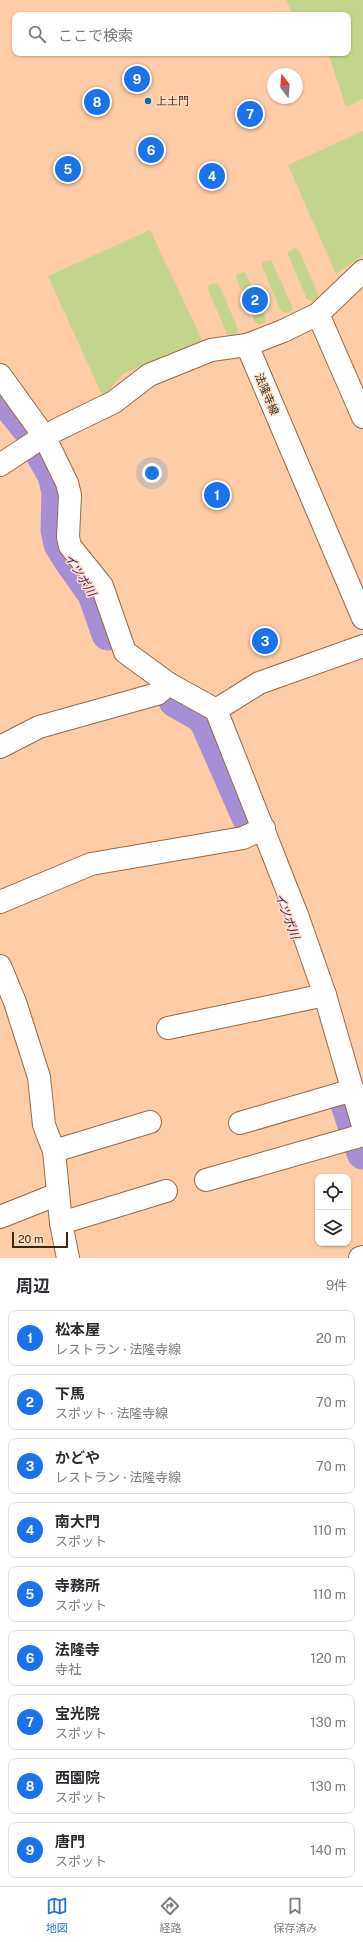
<!DOCTYPE html>
<html lang="ja">
<head>
<meta charset="utf-8">
<style>
  body { margin:0; font-family:"Public Sans","Noto Sans JP",sans-serif; background:#f7f7f7; color:#2b2b33 }
  .controls { position:absolute; right:12px; bottom:12px; display:grid; overflow:hidden; border-radius:8px; box-shadow:0 1px 3px #0004 }
  .controls button { width:36px; height:36px; display:grid; place-items:center; padding:0; border:0; border-bottom:1px solid #e1e1e2; background:#fff; color:#2b2b33; font:20px sans-serif }
  .compass { position:absolute; left:267px; top:68px; width:36px; height:36px; border-radius:50%; background:#fff; box-shadow:0 1px 3px #0004; rotate:344deg }
  .scale { position:absolute; left:12px; bottom:10px; width:56px; box-sizing:border-box; padding-left:4px; border:2px solid #3c2819; border-top:0; font-size:11px; line-height:14px; white-space:nowrap; color:#3c2819; -webkit-text-stroke:3px #fddec7; paint-order:stroke }
  .you { position:absolute; left:152px; top:473px; width:14px; height:14px; margin:-10px; border:3px solid #fff; border-radius:50%; background:#1a73e8; box-shadow:0 0 0 6px #1a73e833 }
  .badge { display:grid; place-items:center; width:26px; height:26px; border-radius:50%; background:#1a73e8; color:#fff; font-size:13px; font-weight:700 }
  .pin { position:absolute; translate:-50% -50%; border:2px solid #fff; box-shadow:0 1px 4px #0006 }
  .list { margin:0; padding:0; list-style:none }
  h2 { display:flex; justify-content:space-between; align-items:center; height:52px; margin:0; padding:0 16px; font-size:17px }
  h2 small { font-size:13px; font-weight:400; color:#7c7c81 }
  .list li { display:grid; grid-template-columns:26px 1fr auto; gap:12px; align-items:center; box-sizing:border-box; height:56px; margin:0 8px 8px; padding:0 8px; border:1px solid #e1e1e2; border-radius:8px }
  .list b { display:block; font-size:15px; white-space:nowrap }
  .list p { margin:0; font-size:13px; white-space:nowrap; color:#7c7c81 }
  .list em { font-size:13px; font-style:normal; color:#7c7c81 }
  .icon { flex:none; width:22px; height:22px; fill:none; stroke:currentColor; stroke-width:2; stroke-linecap:round; stroke-linejoin:round }
  .map { position:relative; flex:none; width:363px; height:1258px; overflow:hidden }
  .search { position:absolute; background:#fff; box-shadow:0 1px 3px #0004; left:12px; right:12px; top:12px; height:44px; display:flex; align-items:center; gap:10px; box-sizing:border-box; padding:0 14px; border-radius:8px; color:#7c7c81; font-size:15px }
  .sheet { height:628px; background:#fff }
  nav { display:flex; justify-content:space-around; align-items:center; box-sizing:border-box; height:56px; border-top:1px solid #e1e1e2; background:#fff; font-size:11px; color:#7c7c81 }
  nav a { display:grid; justify-items:center; gap:2px }
  nav .on { color:#1a73e8 }
  .map>svg:first-child { display:block }
</style>
</head>
<body>
<div class="map">
<svg width="363" height="1258" viewBox="0 0 363 1258">
  <rect width="100%" height="100%" fill="#fecca6"/>
  <g fill="#c3d48c">
    <path d="M286,0H363V99L346,107L328,53H348V15H293Z"/>
    <path d="M363,131V255L336,274L288,165Z"/>
    <path d="M150,230L202,340L123,374L103,397L48,276Z"/>
    <path d="M295,248L299,250L318,294V298L312,301L307,299L288,255V252Z"/>
    <path d="M271,260L292,306L293,310L286,313L281,311L262,266L263,262Z"/>
    <path d="M245,272L266,318V321L260,325L255,322L236,278L237,274Z"/>
    <path d="M215,283L219,285L238,329V332L232,336L227,334L208,289L209,285Z"/>
  </g>
  <g fill="none" stroke-linecap="round" stroke-linejoin="round">
    <g stroke="#a78fd5" stroke-width="33">
      <path d="M0,394L27,427"/>
      <path d="M43,456L54,475L58,492L57,530L60,544L70,560L94,594L108,634"/>
      <path d="M175,701L203,717L208,726L248,817"/>
      <path d="M347,1104L363,1153"/>
    </g>
    <defs>
      <g id="street">
        <path d="M318,314L363,271"/>
        <path d="M0,375L44,436L67,483L70,495L68,537L70,546L102,586L125,652L169,684L216,710L297,915L325,995L363,1126"/>
        <path d="M0,465L44,436"/>
        <path d="M216,710L259,683L363,646"/>
        <path d="M0,747L39,727L157,694L169,684"/>
        <path d="M0,902L91,864L243,838L264,828"/>
        <path d="M0,966L15,1002L39,1077L44,1125L54,1151L61,1223L68,1258"/>
        <path d="M168,1028L325,995"/>
        <path d="M240,1123L353,1090"/>
        <path d="M54,1151L150,1122"/>
        <path d="M206,1180L363,1135"/>
        <path d="M0,1217L58,1194"/>
        <path d="M61,1223L166,1191"/>
      </g>
      <g id="secondary">
        <path d="M247,345L363,618"/>
        <path d="M44,436L114,402L149,375L211,350L247,345L283,331L318,314L363,417"/>
      </g>
      <path id="highway" d="M360,1258L363,1257"/>
    </defs>
    <use href="#street" stroke="#966a46" stroke-width="24"/>
    <use href="#secondary" stroke="#966a46" stroke-width="24"/>
    <use href="#highway" stroke="#966a46" stroke-width="24"/>
    <use href="#street" stroke="#fff" stroke-width="22"/>
    <use href="#secondary" stroke="#fff" stroke-width="22"/>
    <use href="#highway" stroke="#fff" stroke-width="22"/>
  </g>
  <circle fill="#136c9c" stroke="#fddec7" stroke-width="1.5" cx="148" cy="101" r="4"/>
  <g text-anchor="middle" dominant-baseline="central" stroke-width="3" stroke-linejoin="round" paint-order="stroke">
    <g font-size="11" fill="#3c2819" stroke="#fddec7" text-anchor="start">
      <text x="156" y="101">上土門</text>
    </g>
    <g font-size="11" fill="#3c2819" stroke="#fddec7">
      <text transform="translate(267 394) rotate(67)">法隆寺線</text>
    </g>
    <g font-size="12" font-style="italic" fill="#3b1667" stroke="#fddec7">
      <text transform="translate(80 575) rotate(58)">イツボ川</text>
      <text transform="translate(287 916) rotate(69)">イツボ川</text>
    </g>
  </g>
</svg>
<div class="controls">
<button><svg class="icon" aria-label="locate" viewBox="0 0 24 24"><circle cx="12" cy="12" r="6"/><path d="M12 2v4M12 18v4M2 12h4M18 12h4"/></svg></button>
<button><svg class="icon" aria-label="layers" viewBox="0 0 24 24"><path d="M12 4l9 5-9 5-9-5zM3 14l9 5 9-5"/></svg></button>
</div>
<svg class="compass" viewBox="-18 -18 36 36"><path d="M0-13l5 13h-10z" fill="#e53935"/><path d="M0 13l5-13h-10z" fill="#7c7c81"/></svg>
<div class="scale">20 m</div>
<div class="you"></div>
<div class="pin badge" style="left:217px;top:495px">1</div>
<div class="pin badge" style="left:255px;top:300px">2</div>
<div class="pin badge" style="left:265px;top:641px">3</div>
<div class="pin badge" style="left:212px;top:176px">4</div>
<div class="pin badge" style="left:68px;top:169px">5</div>
<div class="pin badge" style="left:151px;top:150px">6</div>
<div class="pin badge" style="left:250px;top:114px">7</div>
<div class="pin badge" style="left:97px;top:102px">8</div>
<div class="pin badge" style="left:137px;top:79px">9</div>
<div class="search"><svg class="icon" aria-label="search" viewBox="0 0 24 24"><circle cx="10" cy="10" r="6"/><path d="M15 15l6 6"/></svg>ここで検索</div>
</div>
<section class="sheet">
<h2>周辺<small>9件</small></h2>
<ul class="list">
<li><span class="badge">1</span><div><b>松本屋</b><p>レストラン · 法隆寺線</p></div><em>20 m</em></li>
<li><span class="badge">2</span><div><b>下馬</b><p>スポット · 法隆寺線</p></div><em>70 m</em></li>
<li><span class="badge">3</span><div><b>かどや</b><p>レストラン · 法隆寺線</p></div><em>70 m</em></li>
<li><span class="badge">4</span><div><b>南大門</b><p>スポット</p></div><em>110 m</em></li>
<li><span class="badge">5</span><div><b>寺務所</b><p>スポット</p></div><em>110 m</em></li>
<li><span class="badge">6</span><div><b>法隆寺</b><p>寺社</p></div><em>120 m</em></li>
<li><span class="badge">7</span><div><b>宝光院</b><p>スポット</p></div><em>130 m</em></li>
<li><span class="badge">8</span><div><b>西園院</b><p>スポット</p></div><em>130 m</em></li>
<li><span class="badge">9</span><div><b>唐門</b><p>スポット</p></div><em>140 m</em></li>
</ul>
</section>
<nav>
<a class="on"><svg class="icon" aria-label="map" viewBox="0 0 24 24"><path d="M3 6l6-2 6 2 6-2v14l-6 2-6-2-6 2zM9 4v14M15 6v14"/></svg>地図</a>
<a><svg class="icon" aria-label="directions" viewBox="0 0 24 24"><path d="M12 3l9 9-9 9-9-9zM9 14v-3h6M13 9l2 2-2 2"/></svg>経路</a>
<a><svg class="icon" aria-label="saved" viewBox="0 0 24 24"><path d="M7 4h10v16l-5-4-5 4z"/></svg>保存済み</a>
</nav>
</body>
</html>
